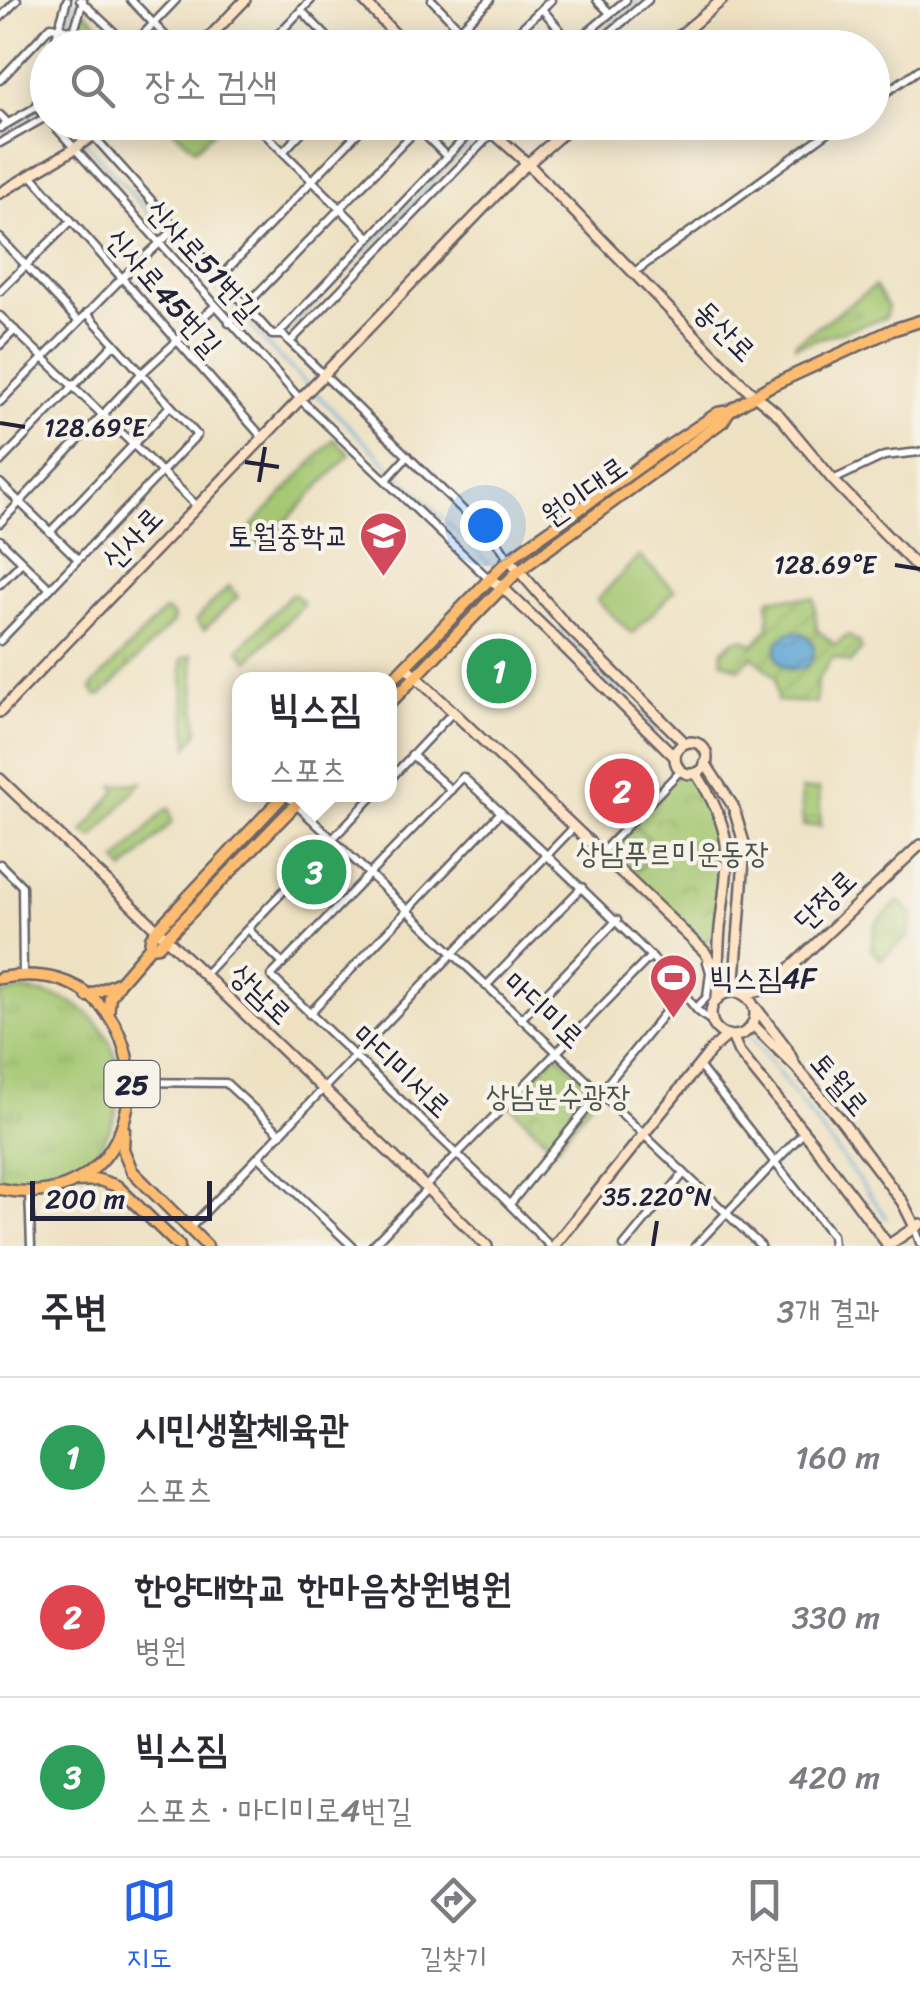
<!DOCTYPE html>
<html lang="ko">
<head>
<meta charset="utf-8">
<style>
  body { margin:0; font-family:Sriracha,"Poor Story",sans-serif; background:#f7f7f7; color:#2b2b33 }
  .scale { position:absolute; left:30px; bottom:25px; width:182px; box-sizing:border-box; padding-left:10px; border:5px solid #22223b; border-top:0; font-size:28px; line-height:35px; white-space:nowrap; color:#22223b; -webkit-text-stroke:8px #f7f3e8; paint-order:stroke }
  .you { position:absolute; left:485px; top:525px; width:35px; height:35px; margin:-25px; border:8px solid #fff; border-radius:50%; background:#1a73e8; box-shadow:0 0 0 15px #1a73e833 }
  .badge { display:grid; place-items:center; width:65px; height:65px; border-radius:50%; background:#2563eb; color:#fff; font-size:32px; font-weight:700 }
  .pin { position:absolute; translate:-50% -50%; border:5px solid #fff; box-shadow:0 2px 10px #0006 }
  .popup { position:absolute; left:232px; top:672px; width:165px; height:130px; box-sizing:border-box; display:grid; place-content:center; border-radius:20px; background:#fff; filter:drop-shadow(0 2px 8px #0005); font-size:32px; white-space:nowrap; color:#7c7c81 }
  .popup b { font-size:38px; color:#2b2b33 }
  .popup::after { content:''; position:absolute; left:50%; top:100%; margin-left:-20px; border:20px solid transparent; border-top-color:#fff }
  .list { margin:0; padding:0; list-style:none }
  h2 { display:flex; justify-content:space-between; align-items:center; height:130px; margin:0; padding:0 40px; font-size:42px }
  h2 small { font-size:32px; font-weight:400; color:#7c7c81 }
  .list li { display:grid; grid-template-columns:65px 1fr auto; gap:30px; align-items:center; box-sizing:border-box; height:160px; padding:0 40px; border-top:2px solid #e1e1e2 }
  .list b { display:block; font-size:38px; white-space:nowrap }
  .list p { margin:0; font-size:32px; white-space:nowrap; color:#7c7c81 }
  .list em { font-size:32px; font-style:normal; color:#7c7c81 }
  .icon { flex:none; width:55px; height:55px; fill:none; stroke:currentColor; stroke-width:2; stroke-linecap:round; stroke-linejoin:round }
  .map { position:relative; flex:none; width:920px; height:1246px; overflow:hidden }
  .search { position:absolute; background:#fff; box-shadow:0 5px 25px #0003; left:30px; right:30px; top:30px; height:110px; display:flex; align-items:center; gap:25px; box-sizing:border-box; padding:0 35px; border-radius:55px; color:#7c7c81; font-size:38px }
  .sheet { height:610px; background:#fff }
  nav { display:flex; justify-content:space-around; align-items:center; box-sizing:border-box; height:140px; border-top:2px solid #e1e1e2; background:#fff; font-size:28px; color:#7c7c81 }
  nav a { display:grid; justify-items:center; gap:5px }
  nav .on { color:#2563eb }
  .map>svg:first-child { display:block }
</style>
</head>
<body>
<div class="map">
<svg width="920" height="1246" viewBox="0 0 920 1246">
  <defs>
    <pattern id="grass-tufts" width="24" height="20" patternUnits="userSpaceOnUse" patternTransform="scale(2.5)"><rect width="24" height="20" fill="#a3c66f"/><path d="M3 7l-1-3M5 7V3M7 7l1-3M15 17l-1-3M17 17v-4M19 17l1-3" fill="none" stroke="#8caa61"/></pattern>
    <pattern id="park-crowns" width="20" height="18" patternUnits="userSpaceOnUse" patternTransform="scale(2.5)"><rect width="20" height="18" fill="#a3c66f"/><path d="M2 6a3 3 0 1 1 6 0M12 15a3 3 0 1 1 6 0" fill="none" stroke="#8caa61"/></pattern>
    <pattern id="garden-furrows" width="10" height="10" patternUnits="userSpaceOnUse" patternTransform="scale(2.5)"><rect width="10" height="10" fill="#a3c66f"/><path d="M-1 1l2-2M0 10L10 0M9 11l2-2" fill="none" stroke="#8caa61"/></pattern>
    <pattern id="water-waves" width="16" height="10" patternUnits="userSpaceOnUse" patternTransform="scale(2.5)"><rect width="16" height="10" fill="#5ca5d3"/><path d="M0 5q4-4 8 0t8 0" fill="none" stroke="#4c86ac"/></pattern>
  </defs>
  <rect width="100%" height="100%" fill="#f7f3e8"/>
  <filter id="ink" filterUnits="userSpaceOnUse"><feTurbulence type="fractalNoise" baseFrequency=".01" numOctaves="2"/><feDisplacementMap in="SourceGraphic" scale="20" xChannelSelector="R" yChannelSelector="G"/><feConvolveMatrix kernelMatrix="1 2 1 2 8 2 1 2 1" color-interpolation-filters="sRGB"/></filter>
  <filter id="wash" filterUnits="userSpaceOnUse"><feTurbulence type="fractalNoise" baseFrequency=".0048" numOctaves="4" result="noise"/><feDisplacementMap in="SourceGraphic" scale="40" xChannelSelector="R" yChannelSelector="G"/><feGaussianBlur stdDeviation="2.25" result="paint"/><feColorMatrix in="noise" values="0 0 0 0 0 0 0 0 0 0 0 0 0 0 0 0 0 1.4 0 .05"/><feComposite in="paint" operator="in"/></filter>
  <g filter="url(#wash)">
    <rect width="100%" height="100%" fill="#eee1c2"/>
    <g fill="url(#grass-tufts)" stroke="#627455" stroke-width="2.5">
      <path d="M875,286L888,307L885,318L795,346L796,342Z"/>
      <path d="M334,439L350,454L262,546L258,545L247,532Z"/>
      <path d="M229,586L238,597L204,630L196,620Z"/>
      <path d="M291,594H295L304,604L248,661L239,649Z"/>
      <path d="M167,611L174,618L173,622L102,695L97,696L91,689L94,684L163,612Z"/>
      <path d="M192,655L198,733L188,747L181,659Z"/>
      <path d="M142,782L93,838L83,832L116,791L114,785Z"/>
      <path d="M166,809H170L172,822L124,871L117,861Z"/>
      <path d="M23,990C42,993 59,995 76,1005C143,1045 130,1155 54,1178C36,1183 18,1181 0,1179V995Z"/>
    </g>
    <g fill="url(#park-crowns)" stroke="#627455" stroke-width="2.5">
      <path d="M84,10L119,44L114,47H73Z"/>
      <path d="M681,770C730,825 724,864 715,933L703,944L601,853Z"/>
      <path d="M819,789L821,826H803L801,790Z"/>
      <path d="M899,901L913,914L909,936L881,959L871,949L875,924Z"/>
      <path d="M557,1053L598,1092L555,1149L508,1103Z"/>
    </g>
    <path fill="url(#garden-furrows)" stroke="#627455" stroke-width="2.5" d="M772,598H814L817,630L835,645L848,635L860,643L861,650L850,663L833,657L817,681L816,703L777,701L775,677L753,656L739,669L722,661V651L734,640L744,639L753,645L769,627L768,601Z"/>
    <g fill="#a3c66f" stroke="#627455" stroke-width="2.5">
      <path d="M166,123H223L195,149Z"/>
      <path d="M639,556L675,590L632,634L597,600Z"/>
      <path d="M635,826L659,849L638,870L615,847Z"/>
    </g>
    <circle fill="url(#water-waves)" stroke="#3f6487" stroke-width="2.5" cx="795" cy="651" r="19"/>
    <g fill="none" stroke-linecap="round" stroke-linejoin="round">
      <g stroke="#5ca5d3" stroke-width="2.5">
        <path d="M62,48L75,0"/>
        <path d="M582,48L638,0"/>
        <path d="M67,122L270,348L489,564"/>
        <path d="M0,134L48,103"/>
        <path d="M286,332L483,130"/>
        <path d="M558,630L658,731"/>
        <path d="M718,795L734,831L738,875"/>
        <path d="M734,919L737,898"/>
        <path d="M750,1035L887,1218"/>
      </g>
    </g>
  </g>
  <g filter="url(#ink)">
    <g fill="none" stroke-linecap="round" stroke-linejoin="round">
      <defs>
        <g id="street">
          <path d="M80,0L130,47"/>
          <path d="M131,0L177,48"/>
          <path d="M432,0L478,48"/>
          <path d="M597,0L610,13"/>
          <path d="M542,9L572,44"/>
          <path d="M301,10L338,48"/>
          <path d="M0,18L17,0"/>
          <path d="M515,34L528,48"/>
          <path d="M53,48L67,0"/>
          <path d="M69,48L83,1"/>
          <path d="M130,48L176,0"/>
          <path d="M265,48L311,0"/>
          <path d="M440,48L490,0"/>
          <path d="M501,48L551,0"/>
          <path d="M569,48L626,0"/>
          <path d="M592,48L648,0"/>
          <path d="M48,67L36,107L48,119"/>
          <path d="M0,80L51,26L74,31"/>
          <path d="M872,102L920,69"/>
          <path d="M0,115L8,123"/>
          <path d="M51,122L300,399L489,579"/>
          <path d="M81,122L272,335H283L290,342L501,547L508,558"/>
          <path d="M253,122L369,237"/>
          <path d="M412,122L447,157"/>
          <path d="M0,128L36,107"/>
          <path d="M0,143L46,117"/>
          <path d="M283,152L311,122"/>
          <path d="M31,175L263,438"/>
          <path d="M0,238L78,321"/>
          <path d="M633,273L842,122"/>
          <path d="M220,277L368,122"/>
          <path d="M0,291L71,221"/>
          <path d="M0,316L197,506"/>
          <path d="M229,323L418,128"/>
          <path d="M278,334L480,122"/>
          <path d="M290,342L503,122"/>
          <path d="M0,345L15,330"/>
          <path d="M0,402L122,278L176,228"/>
          <path d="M0,462L114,344"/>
          <path d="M387,479L408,456"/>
          <path d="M833,480L884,456L920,452"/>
          <path d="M0,483L78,559"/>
          <path d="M0,523L141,374L214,307"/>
          <path d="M50,532L170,406"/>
          <path d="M0,540L50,589"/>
          <path d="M0,584L22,562"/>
          <path d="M0,641L197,435L87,313"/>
          <path d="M412,755L451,790"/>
          <path d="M389,780L452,713"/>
          <path d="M285,794L761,1246"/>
          <path d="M601,853L681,770"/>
          <path d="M0,864L22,886L23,976"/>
          <path d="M248,929L283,964"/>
          <path d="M204,975L375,794"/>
          <path d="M486,986L582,887"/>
          <path d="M698,1006L707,997L710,972L707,962"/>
          <path d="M309,1014L501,812"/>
          <path d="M521,1019L617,920"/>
          <path d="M699,1066L832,1235L833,1246"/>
          <path d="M132,1082L226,1083L281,1134"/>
          <path d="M259,1157L352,1246"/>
          <path d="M425,1187L651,956"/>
          <path d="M29,1191L31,1246"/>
          <path d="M510,1204L684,989"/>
          <path d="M914,1225L920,1243"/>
          <path d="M189,1229L574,827"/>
          <path d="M372,1246L427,1189"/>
          <path d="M550,1246L501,1196L271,976L463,777C534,843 604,908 671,977C685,991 694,1014 713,1021"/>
          <path d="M624,1246L684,1173"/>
          <path d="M695,1246L804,1132"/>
        </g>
        <g id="secondary">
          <path d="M363,0L408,48"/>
          <path d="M199,48L245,0"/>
          <path d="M665,48L722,0"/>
          <path d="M481,122L527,163L744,386L779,415L833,480L920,570"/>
          <path d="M0,193L71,151L112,122"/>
          <path d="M509,559L564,623L685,743"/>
          <path d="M489,579L501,586L554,637L675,757"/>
          <path d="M405,666L705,952L718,974"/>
          <path d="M0,712L518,172L576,122"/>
          <circle cx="691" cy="758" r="16"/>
          <path d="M705,763L733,806L745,846L734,992"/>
          <path d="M696,773C737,836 728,858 720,928C718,952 718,975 717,999"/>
          <path d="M0,779L487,1246"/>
          <circle cx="733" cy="1014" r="22"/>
          <path d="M745,995L764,989L784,974L920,845"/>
          <path d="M756,1008L786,1047L795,1065"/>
          <path d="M752,1024L796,1067L840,1119L903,1203L914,1225"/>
          <path d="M732,1036L739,1052L812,1142L888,1245"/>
          <path d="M554,1246L712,1049L728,1035"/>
          <path d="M887,1246L920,1224"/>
        </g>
        <g id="primary">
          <path d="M389,683L509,559L669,446L718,413L729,411L770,386L892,330L920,321"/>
          <path d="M389,704L517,572L723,421L729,411"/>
          <path d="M150,947L158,946L306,794"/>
          <path d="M0,978C174,946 171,1223 0,1189"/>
          <path d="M87,996L118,983"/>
          <path d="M108,1015L110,997L119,983L150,947L151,938L157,930L285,794"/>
          <path d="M124,1130L123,1149L132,1171L207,1246"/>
          <path d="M75,1181L99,1180L117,1186L179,1246"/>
        </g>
      </defs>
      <use href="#street" stroke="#69656a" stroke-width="11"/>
      <use href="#secondary" stroke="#69656a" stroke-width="14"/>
      <use href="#primary" stroke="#69656a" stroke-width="15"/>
      <use href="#street" stroke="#fff" stroke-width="6"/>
      <use href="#secondary" stroke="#fee4c5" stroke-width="9"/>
      <use href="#primary" stroke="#fdbc6f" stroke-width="10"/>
    </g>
  </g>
  <path fill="none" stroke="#22223b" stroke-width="4" d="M0,423L25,427M245,462L279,467M259,482L265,447M895,565L920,569M653,1246L657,1221"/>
  <defs>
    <symbol id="school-pin" viewBox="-11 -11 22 30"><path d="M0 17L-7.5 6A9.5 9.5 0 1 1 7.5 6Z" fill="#d1495b" stroke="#f7f3e8"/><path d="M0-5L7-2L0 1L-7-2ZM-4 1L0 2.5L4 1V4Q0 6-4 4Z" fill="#fff"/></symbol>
    <symbol id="stadium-pin" viewBox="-11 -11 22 30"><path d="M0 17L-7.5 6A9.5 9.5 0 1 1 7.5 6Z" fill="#d1495b" stroke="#f7f3e8"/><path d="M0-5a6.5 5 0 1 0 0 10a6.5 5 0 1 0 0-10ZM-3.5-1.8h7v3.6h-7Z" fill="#fff"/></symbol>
  </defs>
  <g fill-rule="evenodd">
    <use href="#school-pin" x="356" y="508" width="55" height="75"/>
    <use href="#stadium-pin" x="646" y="950" width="55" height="75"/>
  </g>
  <g text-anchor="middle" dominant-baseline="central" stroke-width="8" stroke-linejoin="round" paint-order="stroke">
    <rect fill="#f7f3e8" stroke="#62616f" stroke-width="2.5" x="104.5" y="1061" width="55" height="46" rx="8"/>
    <g font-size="28" font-weight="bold" fill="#22223b">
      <text x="132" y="1084">25</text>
    </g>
    <g font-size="30" fill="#22223b" stroke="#f7f3e8">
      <text transform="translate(203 260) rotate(48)">신사로51번길</text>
      <text transform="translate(164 292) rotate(49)">신사로45번길</text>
      <text transform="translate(725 331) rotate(45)">동산로</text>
      <text transform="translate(584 491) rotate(-35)">원이대로</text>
      <text transform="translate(132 538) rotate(-46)">신사로</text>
      <text transform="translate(825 900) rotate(-44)">단정로</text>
      <text transform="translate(261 994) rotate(44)">상남로</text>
      <text transform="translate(544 1010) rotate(43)">마디미로</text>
      <text transform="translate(402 1071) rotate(43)">마디미서로</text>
      <text transform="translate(840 1084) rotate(50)">토월로</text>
    </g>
    <g font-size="30" fill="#22223b" stroke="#f7f3e8" text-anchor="end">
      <text x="349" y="536">토월중학교</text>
      <text x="709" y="978" text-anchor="start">빅스짐4F</text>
    </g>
    <g font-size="30" fill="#49534b" stroke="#f7f3e8">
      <text x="672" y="853">상남푸르미운동장</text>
      <text x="558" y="1096">상남분수광장</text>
    </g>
  </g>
  <g font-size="25" text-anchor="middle" fill="#22223b" stroke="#f7f3e8" stroke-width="8" stroke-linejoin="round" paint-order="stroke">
    <text x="95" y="436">128.69°E</text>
    <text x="825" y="573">128.69°E</text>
    <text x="657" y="1205">35.220°N</text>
  </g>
</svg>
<div class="scale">200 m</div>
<div class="you"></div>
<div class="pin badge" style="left:499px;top:671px;background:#2e9e5b">1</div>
<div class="pin badge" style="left:622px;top:791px;background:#e0444e">2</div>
<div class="pin badge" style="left:314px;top:872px;background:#2e9e5b">3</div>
<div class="popup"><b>빅스짐</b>스포츠</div>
<div class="search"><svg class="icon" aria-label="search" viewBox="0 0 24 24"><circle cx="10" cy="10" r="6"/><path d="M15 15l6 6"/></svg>장소 검색</div>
</div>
<section class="sheet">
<h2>주변<small>3개 결과</small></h2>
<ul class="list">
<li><span class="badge" style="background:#2e9e5b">1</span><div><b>시민생활체육관</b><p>스포츠</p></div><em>160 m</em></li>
<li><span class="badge" style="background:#e0444e">2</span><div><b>한양대학교 한마음창원병원</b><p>병원</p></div><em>330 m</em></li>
<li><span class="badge" style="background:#2e9e5b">3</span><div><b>빅스짐</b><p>스포츠 · 마디미로4번길</p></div><em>420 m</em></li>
</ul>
</section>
<nav>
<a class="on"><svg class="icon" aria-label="map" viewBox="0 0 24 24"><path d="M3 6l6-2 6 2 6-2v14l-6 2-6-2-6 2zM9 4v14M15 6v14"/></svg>지도</a>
<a><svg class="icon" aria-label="directions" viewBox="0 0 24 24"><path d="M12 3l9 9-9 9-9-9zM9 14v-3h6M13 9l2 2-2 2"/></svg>길찾기</a>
<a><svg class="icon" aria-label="saved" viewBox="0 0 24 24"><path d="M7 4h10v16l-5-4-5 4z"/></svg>저장됨</a>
</nav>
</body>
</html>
